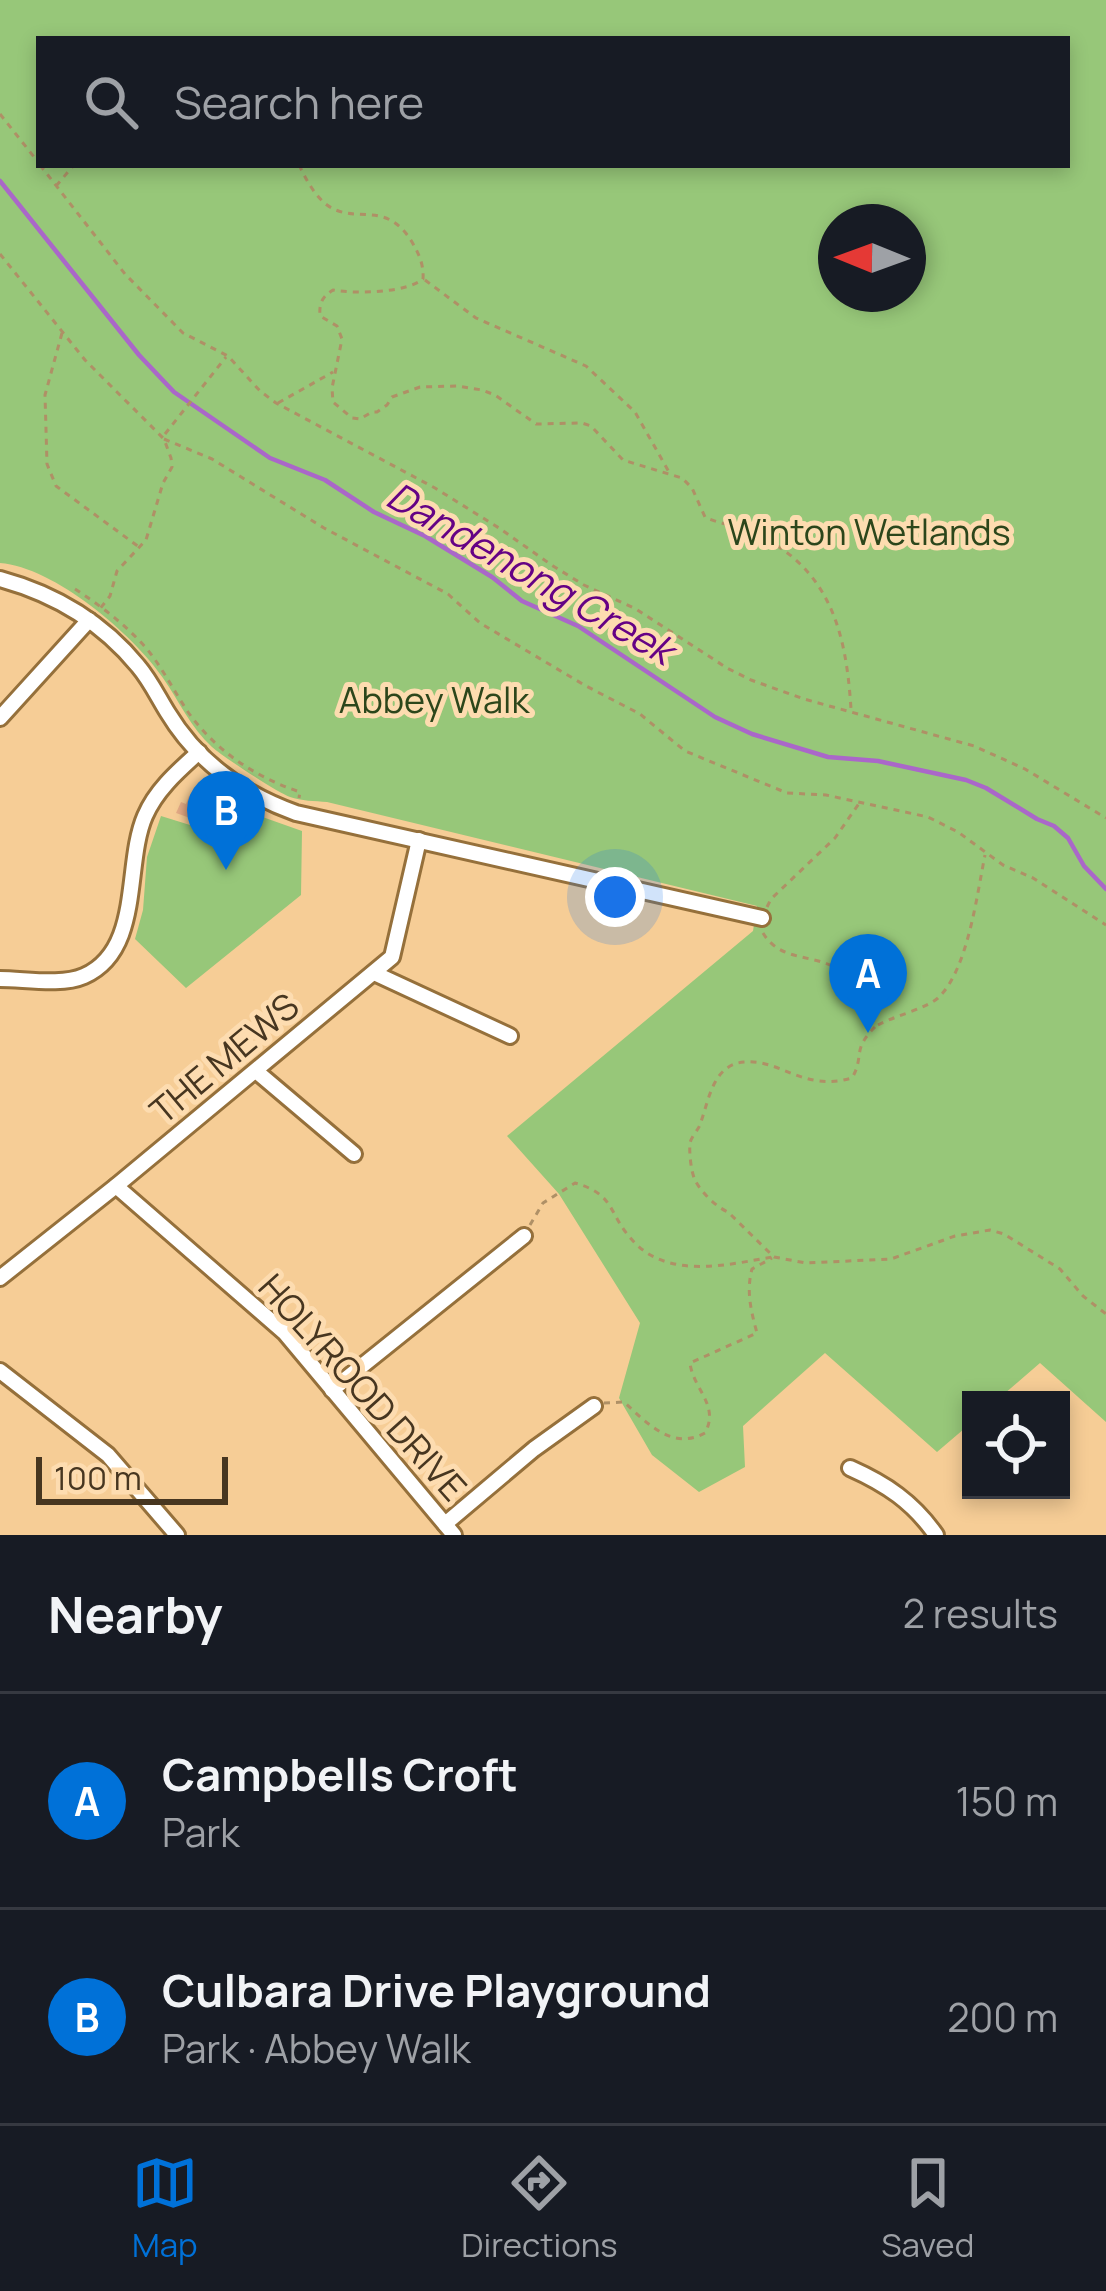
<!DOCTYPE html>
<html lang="en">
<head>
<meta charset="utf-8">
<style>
  body { margin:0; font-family:Manrope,sans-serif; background:#20242c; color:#f1f3f6 }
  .controls { position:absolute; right:36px; bottom:36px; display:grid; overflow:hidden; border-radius:0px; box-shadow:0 6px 18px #0003 }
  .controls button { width:108px; height:108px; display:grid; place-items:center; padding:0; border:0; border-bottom:3px solid #363941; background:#171b24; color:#f1f3f6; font:60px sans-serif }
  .compass { position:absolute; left:818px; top:204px; width:108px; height:108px; border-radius:50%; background:#171b24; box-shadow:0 6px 18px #0003; rotate:271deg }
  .scale { position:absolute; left:36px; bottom:30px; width:192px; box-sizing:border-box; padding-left:12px; border:6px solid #473620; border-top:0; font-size:33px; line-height:42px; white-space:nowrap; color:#473620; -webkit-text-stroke:9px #fddcb0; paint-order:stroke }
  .you { position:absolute; left:615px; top:897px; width:42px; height:42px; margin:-30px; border:9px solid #fff; border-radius:50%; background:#1a73e8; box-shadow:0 0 0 18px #1a73e833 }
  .badge { display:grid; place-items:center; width:78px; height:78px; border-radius:50%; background:#0071d8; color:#fff; font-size:39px; font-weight:700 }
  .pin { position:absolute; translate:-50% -99px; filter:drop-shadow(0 3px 6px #0008) }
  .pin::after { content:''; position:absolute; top:63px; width:42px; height:36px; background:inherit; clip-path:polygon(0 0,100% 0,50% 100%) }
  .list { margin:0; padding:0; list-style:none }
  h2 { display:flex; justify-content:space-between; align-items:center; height:156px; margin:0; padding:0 48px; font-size:51px }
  h2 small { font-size:39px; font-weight:400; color:#9ea1a6 }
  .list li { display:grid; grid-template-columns:78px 1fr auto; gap:36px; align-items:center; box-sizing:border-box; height:216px; padding:0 48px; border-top:3px solid #363941 }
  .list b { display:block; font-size:45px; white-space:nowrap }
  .list p { margin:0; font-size:39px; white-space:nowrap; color:#9ea1a6 }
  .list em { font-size:39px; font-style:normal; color:#9ea1a6 }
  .icon { flex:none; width:66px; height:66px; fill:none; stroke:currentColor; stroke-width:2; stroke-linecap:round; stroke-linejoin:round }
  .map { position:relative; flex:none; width:1106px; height:1535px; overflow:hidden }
  .search { position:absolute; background:#171b24; box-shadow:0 6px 18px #0003; left:36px; right:36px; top:36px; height:132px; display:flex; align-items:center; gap:30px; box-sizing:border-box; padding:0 42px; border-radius:0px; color:#9ea1a6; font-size:45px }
  .sheet { height:588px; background:#171b24 }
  nav { display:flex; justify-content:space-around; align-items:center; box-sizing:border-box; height:168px; border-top:3px solid #363941; background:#171b24; font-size:33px; color:#9ea1a6 }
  nav a { display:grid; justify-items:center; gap:6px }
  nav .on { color:#0071d8 }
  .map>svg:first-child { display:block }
</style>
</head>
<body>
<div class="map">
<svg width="1106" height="1535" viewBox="0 0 1106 1535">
  <rect width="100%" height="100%" fill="#f6cd96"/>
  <g fill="#97c779" fill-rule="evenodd">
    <path d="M0,0H1106V1422L1040,1363L997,1400H971V1423L937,1452L825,1353L743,1426L745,1467L699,1492L652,1455L619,1398L640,1323L559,1194L507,1136L753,931L757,906L327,802C315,801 301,801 290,797C278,793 222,756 212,747C191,728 179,701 163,678C133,634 54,567 0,563ZM39,39H1067V165H39ZM836,222H908V294H836Z"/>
    <path d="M243,810L302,831L301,895L186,988L135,939L143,910L147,857L161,816L219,834Z"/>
  </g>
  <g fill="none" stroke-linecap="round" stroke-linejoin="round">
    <path stroke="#aa67c9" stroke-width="4.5" d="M0,181L139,355L174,392L270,458L325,480L374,512L425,536L492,577L522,601L578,626L715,717L752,734L828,757L878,761L966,780L986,788L1037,819L1054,826L1068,838L1084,866L1106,889"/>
  </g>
  <path fill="#e5ab86" d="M189,796L226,814L221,829L176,813L181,802L186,804Z"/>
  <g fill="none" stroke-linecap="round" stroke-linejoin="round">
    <defs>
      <g id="minor">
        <path d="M0,579C55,594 102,622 138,666C150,680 158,697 168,713C197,761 243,794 296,813L762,918"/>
        <path d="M0,718L89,620"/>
        <path d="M374,973L510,1036"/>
        <path d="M0,979C25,979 61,986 84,976C143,950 124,864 145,816C156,790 178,771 199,752"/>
        <path d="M256,1071L354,1154"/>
        <path d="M116,1186L285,1333L454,1535"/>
        <path d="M0,1278L116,1186L392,957L419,840"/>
        <path d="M0,1371L108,1455L177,1535"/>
        <path d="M332,1390L524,1236"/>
        <path d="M850,1468C886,1484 913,1502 936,1535"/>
        <path d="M445,1524L534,1449L594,1406"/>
      </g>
    </defs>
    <use href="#minor" stroke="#95703b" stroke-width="20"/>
    <g stroke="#af9066" stroke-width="3" stroke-dasharray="6 6" stroke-linecap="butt">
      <path d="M0,114L38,162"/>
      <path d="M40,165L125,274L183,333L228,356L260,391L276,403L435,488L499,528L553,566L584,585L636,609L727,668L751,680L804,699L974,746L1025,769L1106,818"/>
      <path d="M299,165C306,179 314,195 327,205C356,226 385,198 412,242C419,254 424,265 423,279C406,293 356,294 333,290C322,297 319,303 320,316L337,326L342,339L332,388L333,402L352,418L360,419L372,412H377L387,405L392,397L420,387L458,386L482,390L495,395L536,424L582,423L591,426L623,460L682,478L692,488L705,517C719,524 735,525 750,531C829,566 846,629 851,709"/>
      <path d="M56,186L74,165"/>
      <path d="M0,254L85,360L164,439L171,458L172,467L163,483L146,540L117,571L110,596L99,610"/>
      <path d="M425,280L476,318L586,366L635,412L669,472"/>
      <path d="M62,333L45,395L47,464L56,486L139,547"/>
      <path d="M278,403L333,372"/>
      <path d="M165,434L226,357"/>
      <path d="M164,439L212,459L324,528L448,594L480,623L586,686L640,714L685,751L787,793L826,795L928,817L958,832L1003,865L1033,878L1106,925"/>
      <path d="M75,589C101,606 126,625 147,649C163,669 174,691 188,712C216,751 255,777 300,792L299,798"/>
      <path d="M767,907L771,899L835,838L860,802"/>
      <path d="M763,933C781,963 815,953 839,970C858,983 866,1006 876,1026C851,1050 865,1056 852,1078C802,1092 782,1059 744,1062C711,1065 709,1103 699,1127C696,1132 691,1138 690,1143C689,1152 691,1172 695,1180C701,1192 716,1207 728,1212L774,1257L806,1263L891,1259L955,1236L990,1230L1004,1234L1060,1269L1083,1296L1106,1314"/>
      <path d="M878,1025C894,1016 925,1009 938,998C968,970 977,894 985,855"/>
      <path d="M530,1225L543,1203L575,1183C617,1195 607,1214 634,1242C669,1279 727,1265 772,1257"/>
      <path d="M604,1403L624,1402C647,1423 672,1451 705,1433C720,1405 693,1389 690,1363L757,1333C751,1311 746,1291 752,1269L772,1258"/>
    </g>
    <use href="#minor" stroke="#fff" stroke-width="14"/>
  </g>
  <g text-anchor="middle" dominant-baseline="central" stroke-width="10" stroke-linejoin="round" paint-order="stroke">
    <g font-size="36" fill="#2c461b" stroke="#fddcb0">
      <text x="869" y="531">Winton Wetlands</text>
      <text x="434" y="699">Abbey Walk</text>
    </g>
    <g font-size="36" fill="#473620" stroke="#fddcb0">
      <text transform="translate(224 1058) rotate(-40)">THE MEWS</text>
      <text transform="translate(363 1387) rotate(48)">HOLYROOD DRIVE</text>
    </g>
    <g font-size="39" font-style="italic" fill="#650285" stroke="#fddcb0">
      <text transform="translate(531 572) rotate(30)">Dandenong Creek</text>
    </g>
  </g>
</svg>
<div class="controls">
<button><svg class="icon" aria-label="locate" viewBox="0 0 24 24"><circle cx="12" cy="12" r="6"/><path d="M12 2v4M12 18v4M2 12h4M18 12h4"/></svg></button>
</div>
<svg class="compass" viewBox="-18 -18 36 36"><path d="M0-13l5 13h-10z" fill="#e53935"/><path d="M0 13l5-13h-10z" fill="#9ea1a6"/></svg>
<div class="scale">100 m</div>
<div class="you"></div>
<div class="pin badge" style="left:868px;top:1033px">A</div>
<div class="pin badge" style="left:226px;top:870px">B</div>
<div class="search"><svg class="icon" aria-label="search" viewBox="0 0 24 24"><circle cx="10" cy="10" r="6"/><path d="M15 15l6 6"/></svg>Search here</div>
</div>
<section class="sheet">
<h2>Nearby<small>2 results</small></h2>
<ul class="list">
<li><span class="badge">A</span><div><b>Campbells Croft</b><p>Park</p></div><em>150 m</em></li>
<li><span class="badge">B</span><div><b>Culbara Drive Playground</b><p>Park · Abbey Walk</p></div><em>200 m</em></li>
</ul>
</section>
<nav>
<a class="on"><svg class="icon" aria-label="map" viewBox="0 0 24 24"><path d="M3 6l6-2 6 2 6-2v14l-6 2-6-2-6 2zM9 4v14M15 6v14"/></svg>Map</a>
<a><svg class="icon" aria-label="directions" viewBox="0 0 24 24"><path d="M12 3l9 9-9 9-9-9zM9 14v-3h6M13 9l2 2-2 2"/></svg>Directions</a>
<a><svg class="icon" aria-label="saved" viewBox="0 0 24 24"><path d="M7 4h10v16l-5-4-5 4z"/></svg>Saved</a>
</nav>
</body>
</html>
